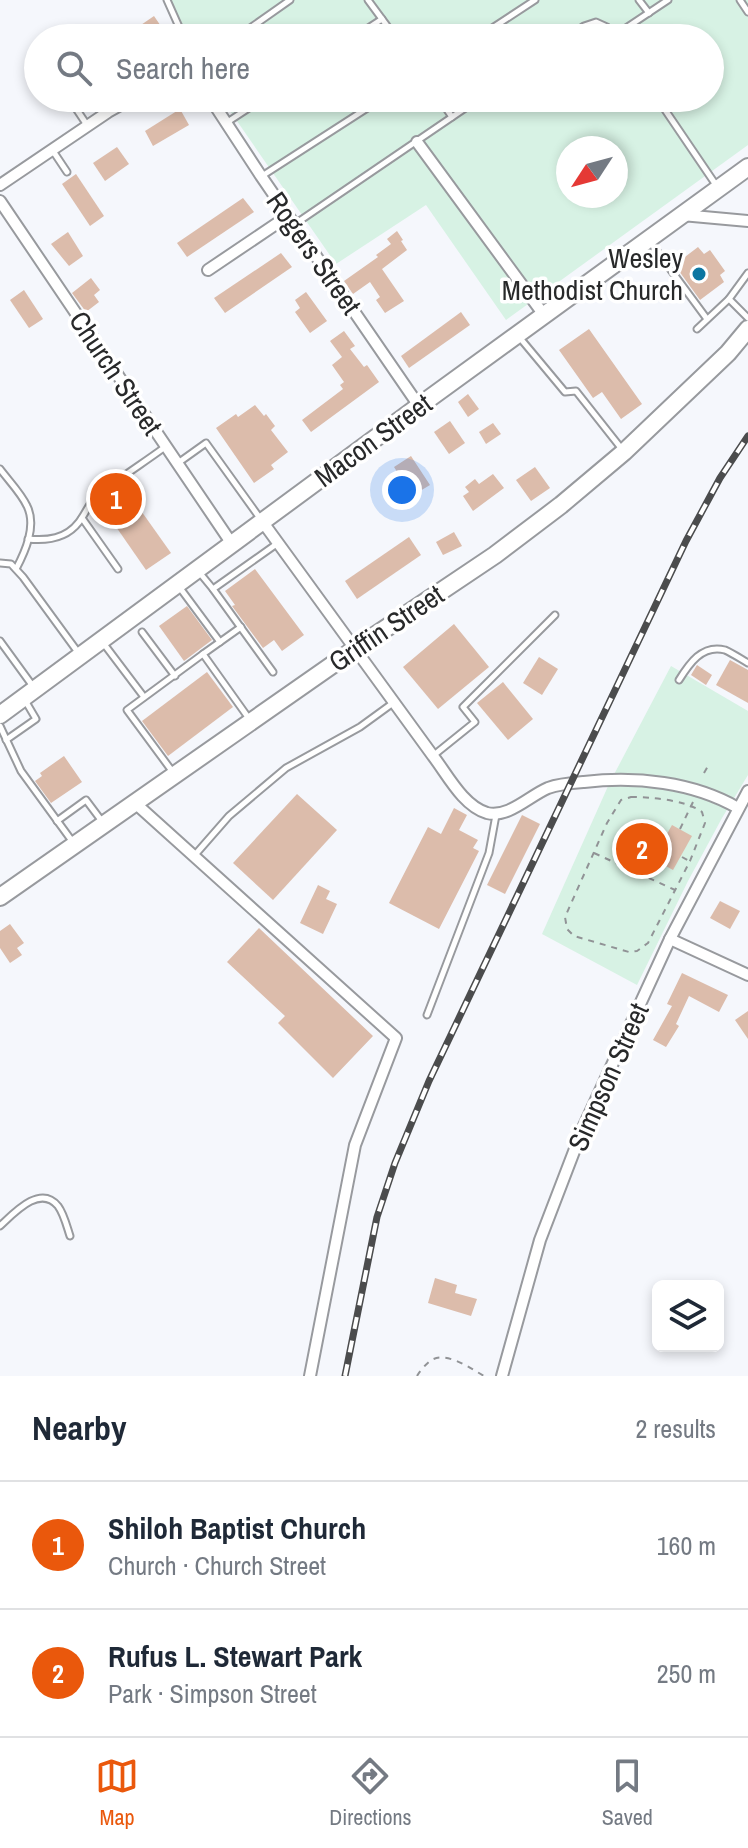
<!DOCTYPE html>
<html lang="en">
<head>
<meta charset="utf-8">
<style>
  body { margin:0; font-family:"Archivo Narrow",sans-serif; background:#f6f6f7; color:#1f2937 }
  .controls { position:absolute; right:24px; bottom:24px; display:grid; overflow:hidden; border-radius:12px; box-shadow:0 4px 12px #0003 }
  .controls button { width:72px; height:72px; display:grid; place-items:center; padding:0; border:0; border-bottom:2px solid #e0e1e3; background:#fff; color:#1f2937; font:40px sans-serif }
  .compass { position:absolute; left:556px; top:136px; width:72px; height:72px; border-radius:50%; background:#fff; box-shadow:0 4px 12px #0003; rotate:234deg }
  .you { position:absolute; left:402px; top:490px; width:28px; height:28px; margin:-20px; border:6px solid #fff; border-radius:50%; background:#1a73e8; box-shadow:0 0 0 12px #1a73e833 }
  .badge { display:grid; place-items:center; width:52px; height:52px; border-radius:50%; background:#ea580c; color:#fff; font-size:26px; font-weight:700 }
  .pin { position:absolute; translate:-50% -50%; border:4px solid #fff; box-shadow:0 2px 8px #0006 }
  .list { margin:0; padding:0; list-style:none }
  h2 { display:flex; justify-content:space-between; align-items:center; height:104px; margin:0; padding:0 32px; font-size:34px }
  h2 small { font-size:26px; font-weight:400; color:#747a83 }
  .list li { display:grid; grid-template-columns:52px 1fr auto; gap:24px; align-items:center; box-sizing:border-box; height:128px; padding:0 32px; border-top:2px solid #e0e1e3 }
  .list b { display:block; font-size:30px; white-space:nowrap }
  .list p { margin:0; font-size:26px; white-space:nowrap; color:#747a83 }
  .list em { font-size:26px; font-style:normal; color:#747a83 }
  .icon { flex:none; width:44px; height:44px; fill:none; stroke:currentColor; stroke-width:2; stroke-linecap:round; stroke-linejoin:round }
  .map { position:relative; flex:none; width:748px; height:1376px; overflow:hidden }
  .search { position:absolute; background:#fff; box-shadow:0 4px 12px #0003; left:24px; right:24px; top:24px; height:88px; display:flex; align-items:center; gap:20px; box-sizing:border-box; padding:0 28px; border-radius:44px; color:#747a83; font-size:30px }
  .sheet { height:360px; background:#fff }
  nav { display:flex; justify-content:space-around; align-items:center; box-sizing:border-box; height:112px; border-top:2px solid #e0e1e3; background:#fff; font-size:22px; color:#747a83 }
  nav a { display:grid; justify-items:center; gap:4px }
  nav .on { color:#ea580c }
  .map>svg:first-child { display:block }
</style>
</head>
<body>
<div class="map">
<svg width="748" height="1376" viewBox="0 0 748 1376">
  <rect width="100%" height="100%" fill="#f5f7fc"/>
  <g fill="#d7f2e4" fill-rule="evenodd">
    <path d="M168,0H748V145L506,320L426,205L336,264L221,98H710V38H191L174,12ZM568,148H616V196H568Z"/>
    <path d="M671,666L748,711V775L722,818L688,881L637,985L542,934L609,784Z"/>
  </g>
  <g fill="#dcbcab">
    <path d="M154,16L169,38H133L141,32L138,27Z"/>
    <path d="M180,109L189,125L153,146L145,131Z"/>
    <path d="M117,147L129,164L105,181L93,163Z"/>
    <path d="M76,174L104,216L90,226L62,184Z"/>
    <path d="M243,198L254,212L187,257L177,243Z"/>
    <path d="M397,231L403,240L401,241L407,250L382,269L404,301L385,313L376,300L380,297L370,282L353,294L344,281L378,257L376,255L391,244L387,239Z"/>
    <path d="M68,232L83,256L69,266L51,244Z"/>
    <path d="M698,247L704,254L710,250L725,271L720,275L724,282L700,300L679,271L682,269L677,263Z"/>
    <path d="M281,253L292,267L225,313L214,298Z"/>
    <path d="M91,278L100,290L94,295L99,302L86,312L72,293Z"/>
    <path d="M24,290L43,319L29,328L10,300Z"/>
    <path d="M306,292L327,321L310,333L295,312L300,308L295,300Z"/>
    <path d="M461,312L470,325L409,368L401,356Z"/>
    <path d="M589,329L642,404L621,419L602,392L593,398L559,350Z"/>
    <path d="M344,331L355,346L350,349L364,367L367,365L379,382L311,432L302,420L343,389L340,385L344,382L332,365L342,357L330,341Z"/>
    <path d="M468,394L479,409L468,417L458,402Z"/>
    <path d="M255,405L264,416L266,414L275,426L271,430L288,452L271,465L274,469L254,483L216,428L236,414L238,417Z"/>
    <path d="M450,421L465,443L449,454L434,432Z"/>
    <path d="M493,423L501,434L486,444L479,432Z"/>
    <path d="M411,456L430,485L420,491L417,487L410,492L394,467Z"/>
    <path d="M535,467L550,488L531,501L516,480Z"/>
    <path d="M493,474L504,488L473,511L463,496L469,492L465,487L475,479L479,484Z"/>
    <path d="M127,491L171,553L146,570L103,508Z"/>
    <path d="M454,532L462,546L443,555L436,542Z"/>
    <path d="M409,537L421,555L357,599L345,581Z"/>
    <path d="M255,569L304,635L282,651L274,640L263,648L232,606L235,605L225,591Z"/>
    <path d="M187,606L212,640L184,661L159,626Z"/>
    <path d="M454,624L489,667L438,709L403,667Z"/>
    <path d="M539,657L558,669L542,695L523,683Z"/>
    <path d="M730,660L748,670V703L716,685Z"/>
    <path d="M697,665L712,675L706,685L691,675Z"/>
    <path d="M207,672L233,707L168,756L142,721Z"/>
    <path d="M503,682L533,719L508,740L477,703Z"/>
    <path d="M64,756L82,782L51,803L35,781L42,776L40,773Z"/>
    <path d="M297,794L337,830L273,900L233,863Z"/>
    <path d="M454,808L467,815L459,830L478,840L473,848L479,851L439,929L389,903L428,827L441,834Z"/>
    <path d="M522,815L540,824L505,894L487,885Z"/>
    <path d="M672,825L692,836L673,870L653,859Z"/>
    <path d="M318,885L330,891L326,899L337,904L323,934L300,923Z"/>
    <path d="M720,901L740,911L730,929L710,918Z"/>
    <path d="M10,924L24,943L17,948L22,955L10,963L0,948V931Z"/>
    <path d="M259,928L373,1036L333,1078L278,1023L285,1016L227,962Z"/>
    <path d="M682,973L728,995L719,1012L689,996L676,1024L679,1026L666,1047L653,1040L672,1006L667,1004Z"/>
    <path d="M748,1011V1039L735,1020Z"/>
    <path d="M435,1278L457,1285L455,1293L477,1299L471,1316L428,1303Z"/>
  </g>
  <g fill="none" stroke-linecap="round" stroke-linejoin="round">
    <defs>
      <g id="service">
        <path d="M167,0L184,38"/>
        <path d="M368,0L396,38"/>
        <path d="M639,0L649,13"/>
        <path d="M740,0L748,12"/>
        <path d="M614,36L668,0"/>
        <path d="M236,38L290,0"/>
        <path d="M353,38L382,19"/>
        <path d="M477,38L535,0"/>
        <path d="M567,38L584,26L596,22L607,27L615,37"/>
        <path d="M69,98L87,125"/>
        <path d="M439,98L452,117"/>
        <path d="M657,98L716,185"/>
        <path d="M226,123L264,98"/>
        <path d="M53,151L67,172"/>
        <path d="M262,176L383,98"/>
        <path d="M295,224L480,98"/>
        <path d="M651,243L707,319"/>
        <path d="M729,299L748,273"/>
        <path d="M697,329L729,299L748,318"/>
        <path d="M520,338L565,392L576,391L621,448"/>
        <path d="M178,463L206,443L262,521"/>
        <path d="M0,469C9,481 21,493 27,506C37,526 25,552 16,569"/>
        <path d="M82,518L118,569"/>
        <path d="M28,539C47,541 66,539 79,522C86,513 89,503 97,496C119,478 142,464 165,447"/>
        <path d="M0,563L11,564L23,577L80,655"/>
        <path d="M199,572L213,589"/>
        <path d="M180,588L220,642"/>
        <path d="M241,627L203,654L250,720"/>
        <path d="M142,632L175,676"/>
        <path d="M0,641L32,685"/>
        <path d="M104,644L144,697"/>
        <path d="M273,672L213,589L278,543"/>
        <path d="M679,680C689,664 702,644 725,650C732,653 741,659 748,663"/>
        <path d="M0,726L21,771L72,841"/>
        <path d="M6,740L36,719L26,702"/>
        <path d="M434,755L475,722L463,707L555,615"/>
        <path d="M172,771L127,710L203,654"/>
        <path d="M57,821L86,800L101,820"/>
        <path d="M194,856L229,816L286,768L360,727L393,703"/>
        <path d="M427,1015L489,853L496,815"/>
        <path d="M0,1226C14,1213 40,1184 58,1206C64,1214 67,1227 70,1236"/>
      </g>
      <g id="minor">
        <path d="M210,98L261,176L419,406"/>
        <path d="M417,142L544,315"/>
        <path d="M0,185L108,112L133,98"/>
        <path d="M0,201L232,544"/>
        <path d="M682,215L748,221"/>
        <path d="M208,270L288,216"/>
        <path d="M262,521L433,756C447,774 463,806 487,813C509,818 529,796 548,788C559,784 572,783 584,782C636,776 693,782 738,808"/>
        <path d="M135,803L396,1038L355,1145L310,1376"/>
        <path d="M670,939L748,975"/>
        <path d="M502,1376L540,1240L583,1128L670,939L748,791"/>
      </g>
      <g id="primary">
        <path d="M0,715L419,406L748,167"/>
        <path d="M0,897L355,649L495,555L561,505L624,452L728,353L748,329"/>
      </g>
    </defs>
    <use href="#service" stroke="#989a9e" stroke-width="9"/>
    <use href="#minor" stroke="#989a9e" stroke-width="14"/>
    <use href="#primary" stroke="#989a9e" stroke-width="20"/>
    <g stroke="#919396" stroke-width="2" stroke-dasharray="6 6" stroke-linecap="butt">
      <path d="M704,773L708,766"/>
      <path d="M631,797C651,797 686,800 702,812L705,823L690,861L648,943L637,951L629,952L574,936L567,929L565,917L607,823L621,800Z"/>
      <path d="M680,829L693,802"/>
      <path d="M628,832L660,846"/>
      <path d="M594,853L675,890"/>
      <path d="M682,857L689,861"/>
      <path d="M417,1376C420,1371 425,1365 430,1361C445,1350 470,1368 484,1376"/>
    </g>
    <use href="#service" stroke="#fff" stroke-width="5"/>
    <use href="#minor" stroke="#fff" stroke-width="10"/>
    <use href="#primary" stroke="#fff" stroke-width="16"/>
    <defs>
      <path id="rail" d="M345,1376L377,1217L395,1163L429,1081L686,541L720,478L748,436"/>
    </defs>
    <use href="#rail" stroke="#4b4c4d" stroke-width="7"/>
    <use href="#rail" stroke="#fff" stroke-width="4" stroke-dasharray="12" stroke-linecap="butt"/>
  </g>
  <circle fill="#0c76a1" stroke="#fff" stroke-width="3" cx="699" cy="274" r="8"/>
  <g text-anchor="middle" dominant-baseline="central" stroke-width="7" stroke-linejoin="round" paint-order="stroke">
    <g font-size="28" fill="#28292a" stroke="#fff">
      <text transform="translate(314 253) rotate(55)">Rogers Street</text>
      <text transform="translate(116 373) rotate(56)">Church Street</text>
      <text transform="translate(373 440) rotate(-36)">Macon Street</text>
      <text transform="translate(386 628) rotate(-34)">Griffin Street</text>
      <text transform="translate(608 1077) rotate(-66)">Simpson Street</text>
    </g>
    <g font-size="28" fill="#28292a" stroke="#fff" text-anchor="end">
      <text x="683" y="258">Wesley<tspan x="683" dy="32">Methodist Church</tspan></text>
    </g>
  </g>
</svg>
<div class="controls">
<button><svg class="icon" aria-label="layers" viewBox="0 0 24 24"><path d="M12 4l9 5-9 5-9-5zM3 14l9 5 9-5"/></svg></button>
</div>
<svg class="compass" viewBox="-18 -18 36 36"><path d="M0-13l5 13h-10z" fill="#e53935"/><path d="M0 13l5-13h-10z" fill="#747a83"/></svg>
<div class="you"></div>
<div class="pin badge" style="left:116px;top:499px">1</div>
<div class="pin badge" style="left:642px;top:849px">2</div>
<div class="search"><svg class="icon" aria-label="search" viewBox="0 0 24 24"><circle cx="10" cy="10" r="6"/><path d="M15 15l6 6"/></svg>Search here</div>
</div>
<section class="sheet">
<h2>Nearby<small>2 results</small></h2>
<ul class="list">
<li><span class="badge">1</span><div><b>Shiloh Baptist Church</b><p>Church · Church Street</p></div><em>160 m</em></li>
<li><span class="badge">2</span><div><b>Rufus L. Stewart Park</b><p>Park · Simpson Street</p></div><em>250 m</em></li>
</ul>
</section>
<nav>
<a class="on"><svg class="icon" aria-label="map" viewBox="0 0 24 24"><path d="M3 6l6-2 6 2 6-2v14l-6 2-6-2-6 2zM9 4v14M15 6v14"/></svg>Map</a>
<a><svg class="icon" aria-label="directions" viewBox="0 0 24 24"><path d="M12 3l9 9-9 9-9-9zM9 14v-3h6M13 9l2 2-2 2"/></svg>Directions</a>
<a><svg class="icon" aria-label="saved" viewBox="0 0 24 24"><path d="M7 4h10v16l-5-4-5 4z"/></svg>Saved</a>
</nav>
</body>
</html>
